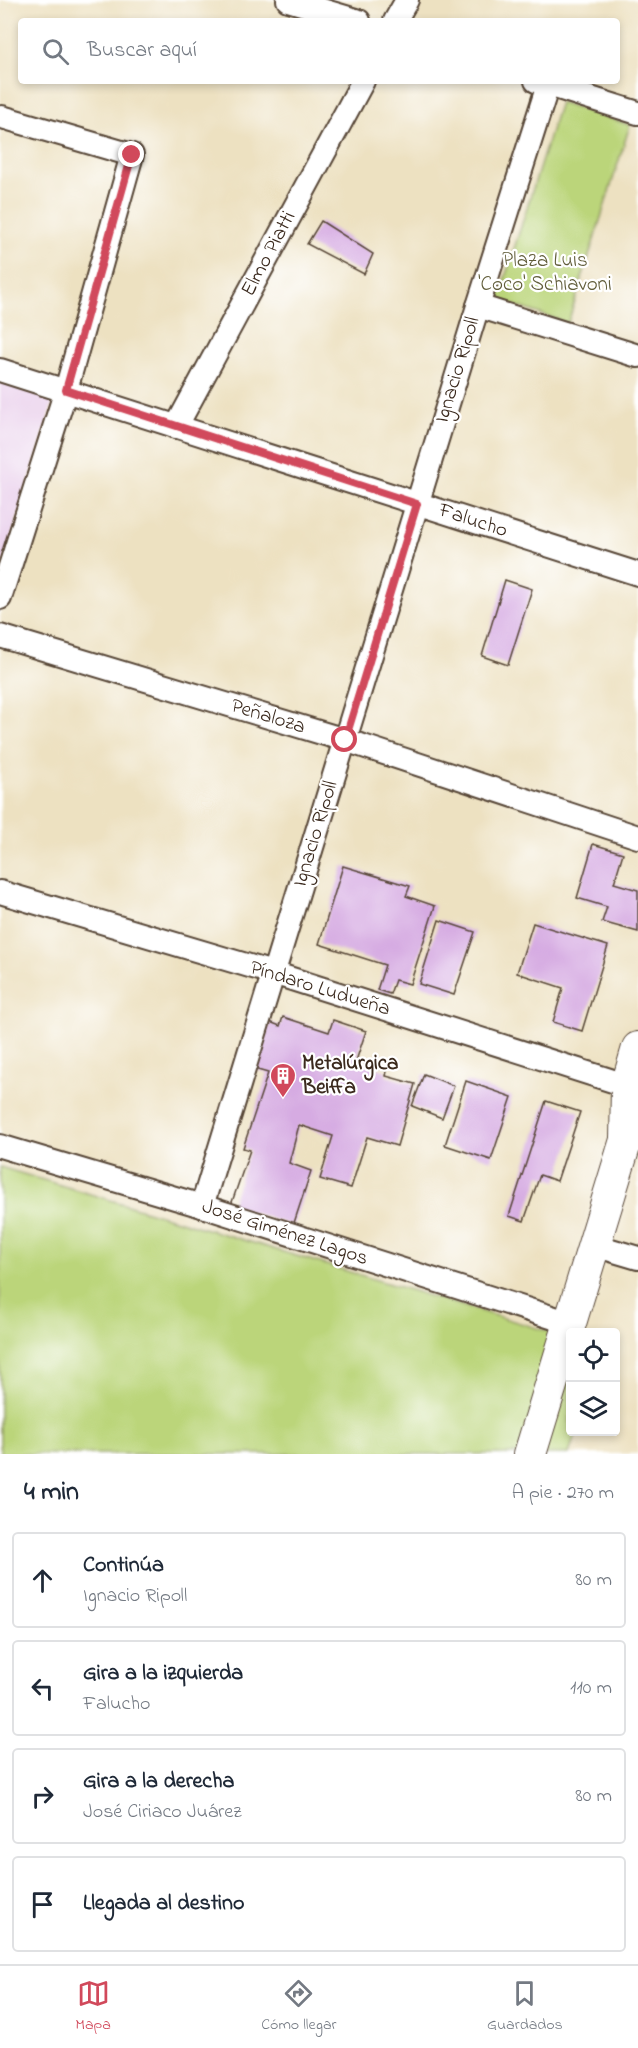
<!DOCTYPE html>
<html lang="es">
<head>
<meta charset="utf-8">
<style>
  body { margin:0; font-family:"Indie Flower",sans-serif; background:#f2f2f3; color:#1f2937 }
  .controls { position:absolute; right:18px; bottom:18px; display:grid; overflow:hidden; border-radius:6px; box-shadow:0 3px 9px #0003 }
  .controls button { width:54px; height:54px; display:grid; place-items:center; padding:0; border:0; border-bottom:2px solid #e0e1e3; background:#fff; color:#1f2937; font:30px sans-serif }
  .stop { position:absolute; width:18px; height:18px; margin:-14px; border:4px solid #d1495b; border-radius:50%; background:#fff }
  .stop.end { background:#d1495b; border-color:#fff; box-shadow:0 2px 6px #0008 }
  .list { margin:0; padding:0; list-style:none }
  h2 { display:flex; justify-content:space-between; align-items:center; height:78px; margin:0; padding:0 24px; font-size:26px }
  h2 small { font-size:20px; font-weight:400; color:#747a83 }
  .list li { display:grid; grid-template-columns:39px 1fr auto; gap:18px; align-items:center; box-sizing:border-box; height:96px; margin:0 12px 12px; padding:0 12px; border:2px solid #e0e1e3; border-radius:6px }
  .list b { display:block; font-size:22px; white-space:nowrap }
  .list p { margin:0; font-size:20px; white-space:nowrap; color:#747a83 }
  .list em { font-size:20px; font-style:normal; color:#747a83 }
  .icon { flex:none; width:33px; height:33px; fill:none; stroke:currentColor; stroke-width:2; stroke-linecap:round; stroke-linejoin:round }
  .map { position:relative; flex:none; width:638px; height:1454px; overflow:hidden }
  .search { position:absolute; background:#fff; box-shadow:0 3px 9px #0003; left:18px; right:18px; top:18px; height:66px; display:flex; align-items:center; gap:15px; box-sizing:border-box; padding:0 21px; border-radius:6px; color:#747a83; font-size:22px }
  .sheet { height:510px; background:#fff }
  nav { display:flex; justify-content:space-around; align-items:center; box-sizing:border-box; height:84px; border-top:2px solid #e0e1e3; background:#fff; font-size:16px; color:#747a83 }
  nav a { display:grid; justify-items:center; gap:3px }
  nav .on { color:#d1495b }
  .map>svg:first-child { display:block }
</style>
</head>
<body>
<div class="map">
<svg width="638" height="1454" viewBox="0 0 638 1454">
  <rect width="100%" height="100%" fill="#fff"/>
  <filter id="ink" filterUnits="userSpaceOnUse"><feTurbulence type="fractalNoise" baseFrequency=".0167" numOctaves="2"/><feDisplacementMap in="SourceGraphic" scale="12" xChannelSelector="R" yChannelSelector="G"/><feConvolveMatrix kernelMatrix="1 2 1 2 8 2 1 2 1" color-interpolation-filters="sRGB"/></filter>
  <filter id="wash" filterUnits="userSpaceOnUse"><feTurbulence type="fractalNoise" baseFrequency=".008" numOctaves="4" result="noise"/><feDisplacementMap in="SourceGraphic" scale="24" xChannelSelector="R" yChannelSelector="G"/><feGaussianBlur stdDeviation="1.35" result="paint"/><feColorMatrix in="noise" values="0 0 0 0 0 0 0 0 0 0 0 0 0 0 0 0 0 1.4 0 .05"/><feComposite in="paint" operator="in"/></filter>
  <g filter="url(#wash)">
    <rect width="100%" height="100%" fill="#ede1c1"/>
    <path fill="#ead1ec" d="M0,378L55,396L0,575Z"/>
    <g fill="#bbd57a" stroke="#7b804c" stroke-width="1.5">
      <path d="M560,102L630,125L568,323L498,300Z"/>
      <path d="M0,1167L570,1338V1432H576L569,1454H0Z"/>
    </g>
    <g id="blocks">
      <g fill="#d6abe2">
        <path d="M321,221L373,254L364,274L307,244Z"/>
        <path d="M505,580L532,589L508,665L482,656Z"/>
        <path d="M593,844L623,853L614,883L638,890V932L602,922L607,907L577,898Z"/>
        <path d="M343,866L410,886L406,896L435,906L410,984L395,980L390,994L377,990L385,965L319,944Z"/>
        <path d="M439,920L475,932L454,995L419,984Z"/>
        <path d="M533,923L608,946L582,1031L553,1022L563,988L517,973Z"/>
        <path d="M283,1017L329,1032L333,1020L366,1031L356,1061L387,1071L386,1076L415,1084L397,1146L367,1137L351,1188L320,1179L333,1136L299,1125L289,1163L311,1171L293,1226L231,1205L250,1150L243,1148L268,1073L254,1069L270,1022L280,1026Z"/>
        <path d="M424,1074L454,1086L442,1118L412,1106Z"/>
        <path d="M466,1081L512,1097L491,1160L445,1145Z"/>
        <path d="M546,1101L580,1112L557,1181L540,1175L524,1221L509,1216Z"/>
      </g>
    </g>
  </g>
  <g filter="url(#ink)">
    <use href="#blocks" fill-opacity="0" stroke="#564536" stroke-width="1.5"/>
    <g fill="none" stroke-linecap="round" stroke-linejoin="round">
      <defs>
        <g id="street">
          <path d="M288,0L359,21"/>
          <path d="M395,21L407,0"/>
          <path d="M536,81L638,113"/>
          <path d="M478,306L638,356"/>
          <path d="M0,370L638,574"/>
          <path d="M176,427L363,81"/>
          <path d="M0,598L66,390L132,155L2,117"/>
          <path d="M0,636L345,740L638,837"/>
          <path d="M0,892L273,973L638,1089"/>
          <path d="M0,1146L202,1206L570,1323"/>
          <path d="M202,1206L478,306L548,85"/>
          <path d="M594,1245L638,1258"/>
        </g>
        <g id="secondary">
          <path d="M626,1140L627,1086L638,1048"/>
          <path d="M530,1454L626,1140L638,1117"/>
        </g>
      </defs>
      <use href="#street" stroke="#564536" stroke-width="26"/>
      <use href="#secondary" stroke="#564536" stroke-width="34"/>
      <use href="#street" stroke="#fff" stroke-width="22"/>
      <use href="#secondary" stroke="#fff" stroke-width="32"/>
    </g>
  </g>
  <g fill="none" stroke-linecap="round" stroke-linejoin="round" filter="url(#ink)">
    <path stroke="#d1495b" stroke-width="8" d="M132,155L66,390L417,504L345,740"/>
  </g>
  <defs>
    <symbol id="building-pin" viewBox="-11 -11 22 30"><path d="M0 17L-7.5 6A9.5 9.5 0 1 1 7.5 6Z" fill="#d1495b" stroke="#fff"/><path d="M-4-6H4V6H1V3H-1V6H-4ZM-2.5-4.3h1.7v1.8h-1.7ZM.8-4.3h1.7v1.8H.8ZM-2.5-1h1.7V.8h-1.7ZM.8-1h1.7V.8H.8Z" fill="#fff"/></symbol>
  </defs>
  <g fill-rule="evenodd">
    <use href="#building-pin" x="268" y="1061" width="30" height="40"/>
  </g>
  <g text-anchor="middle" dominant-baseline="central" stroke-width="4.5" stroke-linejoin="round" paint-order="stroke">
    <g font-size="21" fill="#3b2a1e" stroke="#fff">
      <text transform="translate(269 254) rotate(-62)">Elmo Piatti</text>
      <text transform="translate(458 370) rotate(-73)">Ignacio Ripoll</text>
      <text transform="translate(473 521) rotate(18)">Falucho</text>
      <text transform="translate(268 717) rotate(17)">Peñaloza</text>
      <text transform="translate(316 834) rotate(-73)">Ignacio Ripoll</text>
      <text transform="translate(320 989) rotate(17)">Píndaro Ludueña</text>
      <text transform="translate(285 1233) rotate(18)">José Giménez Lagos</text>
    </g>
    <g font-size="21" fill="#615d3a" stroke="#fff">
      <text x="545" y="261">Plaza Luis<tspan x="545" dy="24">'Coco' Schiavoni</tspan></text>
    </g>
    <g font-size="21" font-weight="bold" fill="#3b2a1e" stroke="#fff" text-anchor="start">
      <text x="302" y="1064">Metalúrgica<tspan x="302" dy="24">Beiffa</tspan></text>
    </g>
  </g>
</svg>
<div class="controls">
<button><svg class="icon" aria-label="locate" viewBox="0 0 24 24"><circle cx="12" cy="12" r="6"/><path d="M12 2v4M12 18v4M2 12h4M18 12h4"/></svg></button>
<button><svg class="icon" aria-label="layers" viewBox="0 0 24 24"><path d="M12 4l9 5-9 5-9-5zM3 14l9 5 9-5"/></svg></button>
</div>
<div class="stop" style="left:345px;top:740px"></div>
<div class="stop end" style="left:132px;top:155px"></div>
<div class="search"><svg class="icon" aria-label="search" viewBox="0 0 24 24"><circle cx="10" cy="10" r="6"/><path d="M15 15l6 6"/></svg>Buscar aquí</div>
</div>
<section class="sheet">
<h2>4 min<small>A pie · 270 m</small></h2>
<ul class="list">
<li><svg class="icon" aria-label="ahead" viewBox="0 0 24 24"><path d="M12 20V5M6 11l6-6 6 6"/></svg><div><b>Continúa</b><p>Ignacio Ripoll</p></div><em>80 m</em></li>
<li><svg class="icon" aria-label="left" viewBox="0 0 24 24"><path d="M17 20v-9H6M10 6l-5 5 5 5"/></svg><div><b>Gira a la izquierda</b><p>Falucho</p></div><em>110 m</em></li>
<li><svg class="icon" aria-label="right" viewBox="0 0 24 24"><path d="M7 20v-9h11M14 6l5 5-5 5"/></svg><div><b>Gira a la derecha</b><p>José Ciriaco Juárez</p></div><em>80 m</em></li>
<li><svg class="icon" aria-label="arrive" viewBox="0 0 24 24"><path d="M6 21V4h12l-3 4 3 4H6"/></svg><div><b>Llegada al destino</b></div></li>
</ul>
</section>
<nav>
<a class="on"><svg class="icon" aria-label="map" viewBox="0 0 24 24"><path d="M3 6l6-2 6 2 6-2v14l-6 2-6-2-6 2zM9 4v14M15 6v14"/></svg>Mapa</a>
<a><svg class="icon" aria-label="directions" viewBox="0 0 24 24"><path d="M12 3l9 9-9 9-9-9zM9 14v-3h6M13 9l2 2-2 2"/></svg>Cómo llegar</a>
<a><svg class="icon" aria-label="saved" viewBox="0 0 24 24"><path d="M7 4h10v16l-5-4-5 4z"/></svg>Guardados</a>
</nav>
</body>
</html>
